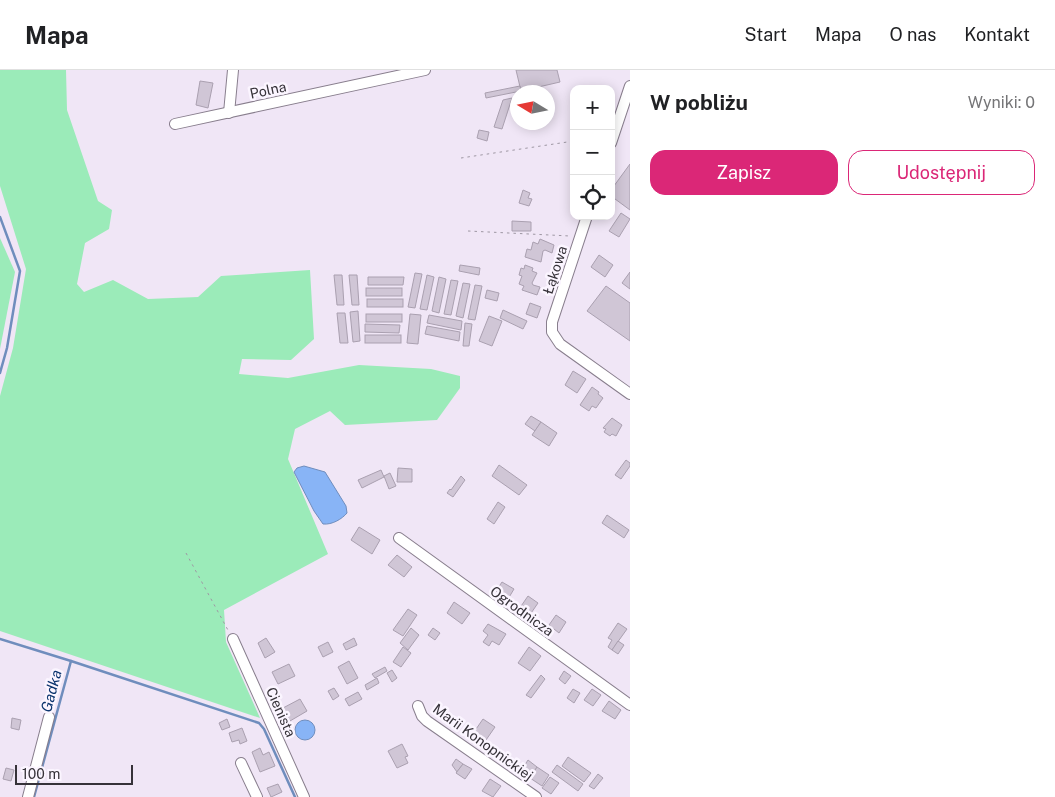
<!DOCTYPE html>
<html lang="pl">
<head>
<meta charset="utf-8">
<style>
  body { margin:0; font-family:"Public Sans",sans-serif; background:#f2f2f2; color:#202124 }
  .controls { position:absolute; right:15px; top:15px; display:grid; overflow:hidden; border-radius:10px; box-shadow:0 2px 12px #0003 }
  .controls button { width:45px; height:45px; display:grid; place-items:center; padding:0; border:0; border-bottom:1px solid #e0e0e0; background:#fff; color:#202124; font:25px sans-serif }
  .compass { position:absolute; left:510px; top:15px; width:45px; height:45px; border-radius:50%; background:#fff; box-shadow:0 2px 12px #0003; rotate:280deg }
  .scale { position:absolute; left:15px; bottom:12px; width:118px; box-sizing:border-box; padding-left:5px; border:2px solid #363239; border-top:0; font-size:14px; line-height:18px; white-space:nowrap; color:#363239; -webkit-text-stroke:4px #fbf5ff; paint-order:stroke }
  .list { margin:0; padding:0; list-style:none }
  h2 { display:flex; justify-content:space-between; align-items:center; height:65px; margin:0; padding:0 20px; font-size:21px }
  h2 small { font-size:16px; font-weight:400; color:#757577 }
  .actions { display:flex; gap:10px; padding:15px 20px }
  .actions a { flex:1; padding:11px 0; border:1px solid #db2777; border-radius:15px; text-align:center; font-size:18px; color:#db2777 }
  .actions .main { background:#db2777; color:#fff }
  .icon { flex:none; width:28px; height:28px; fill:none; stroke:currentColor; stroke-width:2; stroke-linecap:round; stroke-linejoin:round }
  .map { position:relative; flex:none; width:630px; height:727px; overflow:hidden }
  header { display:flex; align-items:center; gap:30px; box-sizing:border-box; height:70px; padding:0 25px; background:#fff; border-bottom:1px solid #e0e0e0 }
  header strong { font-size:24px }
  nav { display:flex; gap:28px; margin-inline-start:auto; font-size:18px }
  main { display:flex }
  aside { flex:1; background:#fff }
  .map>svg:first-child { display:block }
</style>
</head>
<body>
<header>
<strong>Mapa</strong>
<nav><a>Start</a><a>Mapa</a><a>O nas</a><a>Kontakt</a></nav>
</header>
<main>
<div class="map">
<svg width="630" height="727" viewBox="0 0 630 727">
  <rect width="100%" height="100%" fill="#f0e6f6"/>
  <g fill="#9bebb9">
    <path d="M0,0H66L67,40L98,131L112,140L109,159L85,173L77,214L84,222L113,210L148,229L198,227L221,206L310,200L314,269L291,290L242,289L239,304L288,308L359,295L431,299L460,306V318L437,350L345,355L330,341L295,359L288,389L328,484L224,540L226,572L260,648L0,561V326L13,278L26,199L0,116Z"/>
    <path d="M0,168L15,202L0,279Z"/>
  </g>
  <g fill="#88b4f6" stroke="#6f8dbd">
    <path d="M304,396L325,402L346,436L347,443C342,449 332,455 323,454L314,441L294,402L297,398Z"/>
    <circle cx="305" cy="660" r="10"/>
  </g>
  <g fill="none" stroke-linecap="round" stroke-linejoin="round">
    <g stroke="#6f8dbd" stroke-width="2.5">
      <path d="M0,147L20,201L7,278L0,303"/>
      <path d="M0,569L71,591L34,727"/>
      <path d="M71,591L259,653L264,659L295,727"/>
    </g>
  </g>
  <g fill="#d0c6d6" stroke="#aaa0b0">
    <path d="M516,0H557L560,12L521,21Z"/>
    <path d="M200,11L213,13L208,38L196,35Z"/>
    <path d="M520,16L521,21L486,28L485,23Z"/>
    <path d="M512,28L502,59L494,57L503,30Z"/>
    <path d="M479,60L489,62L487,71L477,68Z"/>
    <path d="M630,94V140L611,126V120Z"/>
    <path d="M523,120L530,123L528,128L532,129L529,136L519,133Z"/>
    <path d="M621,143L630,149L619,167L609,161Z"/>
    <path d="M512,151L531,152V161H512Z"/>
    <path d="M540,169L554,175L552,183L545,180L543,181L541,192L525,187L527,179L531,180L533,172L538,174Z"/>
    <path d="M599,185L613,195L605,207L591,197Z"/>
    <path d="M460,195L480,198L479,205L459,201Z"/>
    <path d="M525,195L533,198L532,201L537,203L532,213L533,215L540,217L537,225L522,220L524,216L519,214L522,206L519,205L521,198L524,199Z"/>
    <path d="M630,202V219L622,213Z"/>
    <path d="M415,203L422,204L415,238L408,237Z"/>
    <path d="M334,205H342L344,235H337Z"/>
    <path d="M349,205H357L359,235H352Z"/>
    <path d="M427,205L434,207L427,240L420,239Z"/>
    <path d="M368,207H404L403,215H368Z"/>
    <path d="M439,207L446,209L439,243L432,241Z"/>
    <path d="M451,210L458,211L451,245L444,244Z"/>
    <path d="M463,213L470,214L463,248L456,246Z"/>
    <path d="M475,215L482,216L475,250L468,249Z"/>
    <path d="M606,216L630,233V271L587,241Z"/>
    <rect x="366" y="218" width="36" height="8"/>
    <path d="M487,220L499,223L497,231L485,228Z"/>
    <rect x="367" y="229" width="36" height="8"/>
    <path d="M530,233L541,237L537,248L526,244Z"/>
    <path d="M503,240L527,251L523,259L500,248Z"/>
    <path d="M358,241L360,271L353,272L350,242Z"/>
    <path d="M337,243H345L348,273H340Z"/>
    <rect x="366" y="244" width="36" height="8"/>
    <path d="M410,244L421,245L418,274L407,273Z"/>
    <path d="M429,245L462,251L461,260L427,253Z"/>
    <path d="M489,246L502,251L492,276L479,271Z"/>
    <path d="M465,253L472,254L469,276H463Z"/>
    <path d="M365,254L400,255L399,263L365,262Z"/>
    <path d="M427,256L460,262L459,271L425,264Z"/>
    <rect x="365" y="265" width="36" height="8"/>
    <path d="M573,301L586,309L577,323L565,315Z"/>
    <path d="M592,317L599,322L598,324L603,328L596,338L592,336L589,341L580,335Z"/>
    <path d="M531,346L541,352L535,361L525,354Z"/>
    <path d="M612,348L622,355L616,366L612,364L610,366L604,362L606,359L603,358Z"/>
    <path d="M541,352L557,363L549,376L532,365Z"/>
    <path d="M626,390L630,393V396L621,409L615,405Z"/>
    <path d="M499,395L527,415L519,425L492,406Z"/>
    <path d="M398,398L412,399V412H397Z"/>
    <path d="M381,400L384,407L362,418L358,410Z"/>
    <path d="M390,403L396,416L389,419L384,406Z"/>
    <path d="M461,406L465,410L453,427L447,423L450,419L451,420Z"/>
    <path d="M498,432L505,437L494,454L487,449Z"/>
    <path d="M607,445L629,460L624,468L602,453Z"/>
    <path d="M359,457L380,470L372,484L351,470Z"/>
    <path d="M397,485L412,497L404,507L388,495Z"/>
    <path d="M502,512L514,519L508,529L496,521Z"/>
    <path d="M528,526L538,533L527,549L517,542Z"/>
    <path d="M454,532L470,543L462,554L447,543Z"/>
    <path d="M408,539L417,545L403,566L393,560Z"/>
    <path d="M556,545L566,552L559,563L549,555Z"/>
    <path d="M618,553L627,559L612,580L608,577L612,570L608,568Z"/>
    <path d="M488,554L506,564L499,575L492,571L489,576L483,572L488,565L483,561Z"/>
    <path d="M411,558L419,565L408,580L400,573Z"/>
    <path d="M433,558L440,563L435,570L428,565Z"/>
    <path d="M266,568L275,582L265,588L258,573Z"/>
    <path d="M354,568L357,575L346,580L343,574Z"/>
    <path d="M618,571L624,575L618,584L612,580Z"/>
    <path d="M328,572L333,582L323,587L318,577Z"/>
    <path d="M403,577L411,583L401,597L393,592Z"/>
    <path d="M529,577L541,586L530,601L518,593Z"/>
    <path d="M349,591L358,608L347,614L338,597Z"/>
    <path d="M289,594L295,606L278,614L272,602Z"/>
    <path d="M385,597L387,601L375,608L372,604Z"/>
    <path d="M392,600L397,608L392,612L387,603Z"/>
    <path d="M564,601L571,606L565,614L559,609Z"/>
    <path d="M541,605L545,609L531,628L526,625Z"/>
    <path d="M377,608L379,613L367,620L365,615Z"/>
    <path d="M334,618L339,626L333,630L328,621Z"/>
    <path d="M573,619L580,623L574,633L567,628Z"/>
    <path d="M592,619L601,625L593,636L584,630Z"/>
    <path d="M358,622L362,629L349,636L345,629Z"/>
    <path d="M300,629L307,641L290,651L283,638Z"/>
    <path d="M609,631L621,640L615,649L602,641Z"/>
    <path d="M12,648L21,650L19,660L11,658Z"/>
    <path d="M227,649L230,657L222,660L219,653Z"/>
    <path d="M483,649L495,657L486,670L474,662Z"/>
    <path d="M242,658L247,671L240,674L239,670L232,672L229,663Z"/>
    <path d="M402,674L408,686L405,687L408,693L397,698L388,681Z"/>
    <path d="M260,678L263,685L269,682L275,696L260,702L252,682Z"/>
    <path d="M568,687L591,703L584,712L562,696Z"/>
    <path d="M456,689L463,694L457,702L452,695Z"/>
    <path d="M528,690L537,697L530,708L521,701Z"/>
    <path d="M463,694L472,699L465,709L456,703Z"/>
    <path d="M557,695L583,714L578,721L552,702Z"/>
    <path d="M537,697L549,705L542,716L530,708Z"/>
    <path d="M6,698L14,700L11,711L3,709Z"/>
    <path d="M598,704L603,708L594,719L589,716Z"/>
    <path d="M550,707L559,713L551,724L542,718Z"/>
    <path d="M490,709L501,716L493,727L482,721Z"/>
    <path d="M278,714L282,722L271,727L267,718Z"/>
  </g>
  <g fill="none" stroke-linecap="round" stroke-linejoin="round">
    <defs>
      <g id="minor">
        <path d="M229,43L233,0"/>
        <path d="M175,54L425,0"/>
        <path d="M611,73L630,16"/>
        <path d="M587,146L552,252V262L560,274L630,324"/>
        <path d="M399,468L630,635"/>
        <path d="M233,569L304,727"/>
        <path d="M418,636L422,646L427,651L536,727"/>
        <path d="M241,693L257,727"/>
        <path d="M28,727L49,647"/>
      </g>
    </defs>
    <use href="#minor" stroke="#887e8d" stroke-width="12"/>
    <g stroke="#9e97a3" stroke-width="1" stroke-dasharray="2.5 4" stroke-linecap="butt">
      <path d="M461,88L574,71"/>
      <path d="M468,161L570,166"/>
      <path d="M186,483L229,562"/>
    </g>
    <use href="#minor" stroke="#fff" stroke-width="10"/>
  </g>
  <g text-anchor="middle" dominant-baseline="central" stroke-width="5" stroke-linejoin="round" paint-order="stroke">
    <g font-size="14" fill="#363239" stroke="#fbf5ff">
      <text transform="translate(268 20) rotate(-12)">Polna</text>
      <text transform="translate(555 200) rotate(-72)">Łąkowa</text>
      <text transform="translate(522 541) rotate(36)">Ogrodnicza</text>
      <text transform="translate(281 642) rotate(66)">Cienista</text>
      <text transform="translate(483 672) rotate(36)">Marii Konopnickiej</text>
    </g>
    <g font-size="15" font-style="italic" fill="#0c356e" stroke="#fbf5ff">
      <text transform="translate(51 621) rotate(-75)">Gadka</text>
    </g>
  </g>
</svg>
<div class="controls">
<button>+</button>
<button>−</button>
<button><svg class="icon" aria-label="locate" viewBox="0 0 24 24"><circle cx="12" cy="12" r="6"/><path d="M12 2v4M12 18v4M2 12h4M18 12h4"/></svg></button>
</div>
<svg class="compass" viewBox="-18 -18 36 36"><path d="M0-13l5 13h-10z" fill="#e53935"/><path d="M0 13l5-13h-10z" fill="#757577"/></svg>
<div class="scale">100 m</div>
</div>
<aside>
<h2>W pobliżu<small>Wyniki: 0</small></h2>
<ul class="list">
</ul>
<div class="actions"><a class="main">Zapisz</a><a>Udostępnij</a></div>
</aside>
</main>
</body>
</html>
